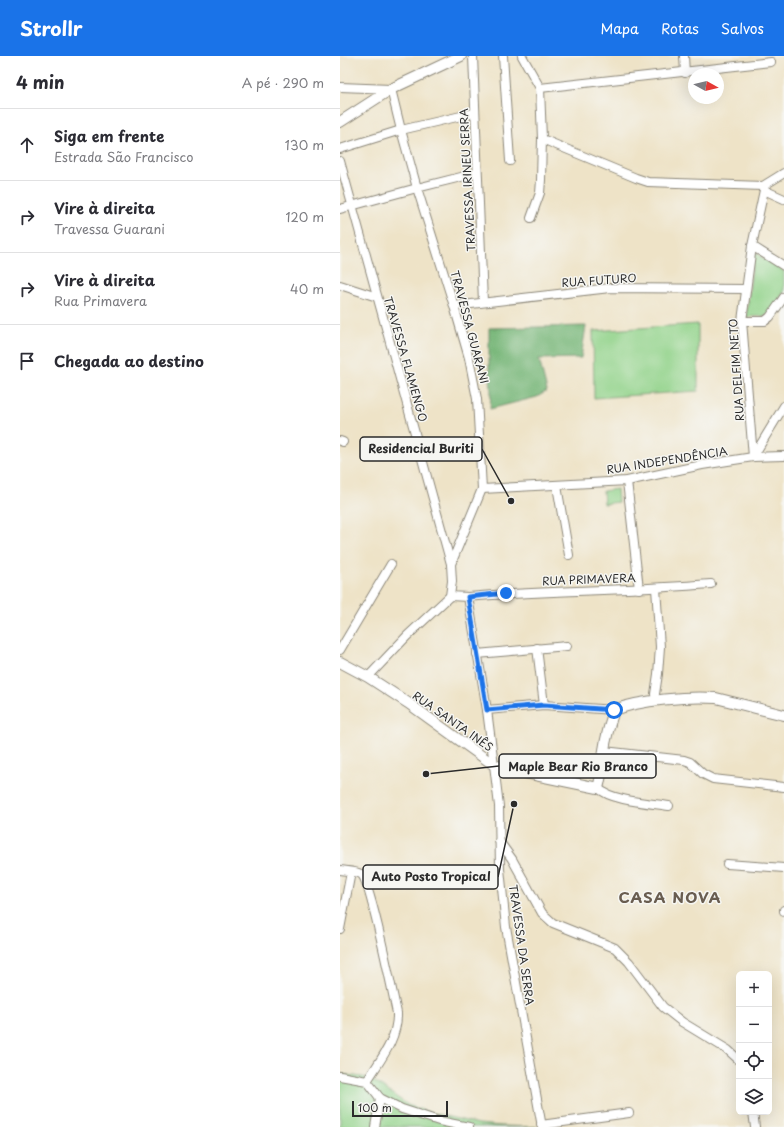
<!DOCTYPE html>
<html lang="pt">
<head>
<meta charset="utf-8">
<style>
  body { margin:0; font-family:"Playpen Sans",sans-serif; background:#f7f7f7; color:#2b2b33 }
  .controls { position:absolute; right:12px; bottom:12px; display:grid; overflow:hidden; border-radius:6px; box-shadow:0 4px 16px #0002 }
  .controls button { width:36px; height:36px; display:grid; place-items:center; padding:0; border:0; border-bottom:1px solid #e1e1e2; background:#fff; color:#2b2b33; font:20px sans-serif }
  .compass { position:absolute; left:348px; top:12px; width:36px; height:36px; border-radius:50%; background:#fff; box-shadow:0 4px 16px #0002; rotate:98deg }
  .scale { position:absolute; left:12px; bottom:10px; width:96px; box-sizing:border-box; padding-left:4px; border:2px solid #2b2b2b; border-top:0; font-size:11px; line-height:14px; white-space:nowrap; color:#2b2b2b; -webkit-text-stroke:3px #f6f6f2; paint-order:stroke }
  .stop { position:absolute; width:12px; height:12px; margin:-9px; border:3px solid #1a73e8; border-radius:50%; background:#fff }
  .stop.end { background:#1a73e8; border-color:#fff; box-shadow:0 1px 4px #0008 }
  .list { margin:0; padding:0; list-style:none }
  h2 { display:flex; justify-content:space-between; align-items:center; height:52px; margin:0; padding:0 16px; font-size:17px }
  h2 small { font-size:13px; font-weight:400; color:#7c7c81 }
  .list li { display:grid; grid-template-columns:26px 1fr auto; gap:12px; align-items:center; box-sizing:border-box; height:72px; padding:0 16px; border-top:1px solid #e1e1e2 }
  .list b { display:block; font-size:15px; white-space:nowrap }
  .list p { margin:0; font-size:13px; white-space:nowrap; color:#7c7c81 }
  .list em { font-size:13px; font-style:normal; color:#7c7c81 }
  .icon { flex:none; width:22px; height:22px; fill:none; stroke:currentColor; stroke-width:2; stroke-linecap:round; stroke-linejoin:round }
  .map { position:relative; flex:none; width:444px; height:1071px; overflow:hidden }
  header { display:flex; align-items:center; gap:24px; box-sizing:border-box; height:56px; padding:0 20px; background:#1a73e8; color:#fff }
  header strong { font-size:19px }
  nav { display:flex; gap:22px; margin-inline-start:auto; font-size:14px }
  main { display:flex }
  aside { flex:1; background:#fff }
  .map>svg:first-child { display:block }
</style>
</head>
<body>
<header>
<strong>Strollr</strong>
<nav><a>Mapa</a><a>Rotas</a><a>Salvos</a></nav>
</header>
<main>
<aside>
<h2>4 min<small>A pé · 290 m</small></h2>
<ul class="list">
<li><svg class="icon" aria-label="ahead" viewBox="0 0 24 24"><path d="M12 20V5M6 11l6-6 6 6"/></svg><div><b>Siga em frente</b><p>Estrada São Francisco</p></div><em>130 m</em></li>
<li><svg class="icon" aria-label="right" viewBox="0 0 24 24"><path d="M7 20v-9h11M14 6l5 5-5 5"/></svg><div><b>Vire à direita</b><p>Travessa Guarani</p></div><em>120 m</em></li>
<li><svg class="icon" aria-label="right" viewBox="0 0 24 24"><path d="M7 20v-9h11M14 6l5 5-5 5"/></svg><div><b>Vire à direita</b><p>Rua Primavera</p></div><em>40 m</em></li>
<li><svg class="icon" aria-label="arrive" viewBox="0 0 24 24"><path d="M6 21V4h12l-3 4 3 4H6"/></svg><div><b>Chegada ao destino</b></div></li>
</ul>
</aside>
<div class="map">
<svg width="444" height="1071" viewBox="0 0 444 1071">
  <rect width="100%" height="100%" fill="#f6f6f2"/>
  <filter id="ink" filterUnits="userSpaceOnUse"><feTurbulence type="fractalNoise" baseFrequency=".025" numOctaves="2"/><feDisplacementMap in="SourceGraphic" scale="8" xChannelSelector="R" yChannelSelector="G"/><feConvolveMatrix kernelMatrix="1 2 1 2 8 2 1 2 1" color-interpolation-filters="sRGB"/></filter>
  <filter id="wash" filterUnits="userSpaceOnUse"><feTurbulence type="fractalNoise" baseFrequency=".012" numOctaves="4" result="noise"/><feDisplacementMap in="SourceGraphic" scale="16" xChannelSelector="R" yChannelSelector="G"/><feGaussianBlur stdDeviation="0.9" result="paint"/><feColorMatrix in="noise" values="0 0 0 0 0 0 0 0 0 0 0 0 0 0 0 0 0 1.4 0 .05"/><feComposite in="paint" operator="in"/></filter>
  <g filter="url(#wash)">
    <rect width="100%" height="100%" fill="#eee3c7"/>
    <g fill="#92d38a" stroke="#5e7f5a">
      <path d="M414,196L444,215V236L432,254L426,260L406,261Z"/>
      <path d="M358,268V335L254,342L253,275Z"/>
      <path d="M277,433L278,446L264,448L263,435Z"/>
      <path d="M0,1018L29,1022L68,1049L88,1056L139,1068L161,1070L197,1071H0Z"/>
    </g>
    <path fill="#75b576" stroke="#507050" d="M246,270L241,302L199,303L207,335L197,341L150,353L151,335L149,312V272Z"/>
  </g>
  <g filter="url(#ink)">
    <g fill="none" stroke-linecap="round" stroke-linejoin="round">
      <defs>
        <g id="minor">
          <path d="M133,0L143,246"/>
          <path d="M163,0L170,105"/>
          <path d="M182,0L200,32L202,83L201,124L200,137L191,162"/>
          <path d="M344,0L345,17"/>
          <path d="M0,31L51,33L61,74L77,132L114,250L129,302L137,343L142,433L111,508L112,525L110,540L128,541L147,654L154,709L159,750L160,813L166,871L202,1071"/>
          <path d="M200,32L431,6"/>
          <path d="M202,83L296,122L308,126L423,130"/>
          <path d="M0,93L61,74L134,57"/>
          <path d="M0,105L111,508"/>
          <path d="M423,130L444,117"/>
          <path d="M424,134L444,143"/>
          <path d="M0,153L77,132L137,117"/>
          <path d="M412,190L444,210"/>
          <path d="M0,229L37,241"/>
          <path d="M114,250L270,232L406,233"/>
          <path d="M402,265H425L430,261L444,241"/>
          <path d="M0,385L3,386"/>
          <path d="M413,401L402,265L412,190L424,134L423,130"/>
          <path d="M413,401L444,350"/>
          <path d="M287,425L299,533"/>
          <path d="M217,430L229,499"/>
          <path d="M142,433L287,425L362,409L413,401L444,400"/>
          <path d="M128,541C209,534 290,535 371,528"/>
          <path d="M197,592L204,649"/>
          <path d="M0,594L51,508"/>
          <path d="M137,598L227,590"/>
          <path d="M28,621L67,580L110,540"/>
          <path d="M315,638L318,618L320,591L316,532"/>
          <path d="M147,654L204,649L274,654"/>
          <path d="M264,695L344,704L350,706L363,718L373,723L444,731"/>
          <path d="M258,732C271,745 310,747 329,750"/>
          <path d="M159,785L172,803L202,857L213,867L275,892L289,906L323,951L342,966L388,994L399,1004"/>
          <path d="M387,808L444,812"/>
          <path d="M0,814C6,815 16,815 21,818C30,824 53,939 57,957C58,983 40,1004 27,1025"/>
          <path d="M444,855V854"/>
          <path d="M0,873L11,816"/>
          <path d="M0,1020L27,1025L40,1042L62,1053L99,1065L129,1071"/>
          <path d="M413,1056L415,1071"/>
          <path d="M201,1069L289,1057"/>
          <path d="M35,1071L40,1042"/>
        </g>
        <g id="tertiary">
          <path d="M0,66L51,33L121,0"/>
          <path d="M0,606L28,621L68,647L154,709L171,714L258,732C262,719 262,707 264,694C266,680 270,667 274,654C301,644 347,640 376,642L444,659"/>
        </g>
      </defs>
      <use href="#minor" stroke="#8c8779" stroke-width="10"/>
      <use href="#tertiary" stroke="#8c8779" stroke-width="12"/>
      <use href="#minor" stroke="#fff" stroke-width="8"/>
      <use href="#tertiary" stroke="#fff" stroke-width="10"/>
    </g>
  </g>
  <g fill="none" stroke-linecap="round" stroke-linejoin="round" filter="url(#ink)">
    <path stroke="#1a73e8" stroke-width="5" d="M166,537L128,541L147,654L204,649L274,654"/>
  </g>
  <g text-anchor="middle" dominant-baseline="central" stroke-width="3" stroke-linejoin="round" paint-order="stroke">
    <g font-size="11" fill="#2b2b2b" stroke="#f6f6f2">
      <text transform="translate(127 124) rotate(-93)">TRAVESSA IRINEU SERRA</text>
      <text transform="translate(259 224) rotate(-4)">RUA FUTURO</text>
      <text transform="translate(130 271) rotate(75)">TRAVESSA GUARANI</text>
      <text transform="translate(66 303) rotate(74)">TRAVESSA FLAMENGO</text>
      <text transform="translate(396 314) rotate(-94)">RUA DELFIM NETO</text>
      <text transform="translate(327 404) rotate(-9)">RUA INDEPENDÊNCIA</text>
      <text transform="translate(249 523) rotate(-2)">RUA PRIMAVERA</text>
      <text transform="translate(113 665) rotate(35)">RUA SANTA INÊS</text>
      <text transform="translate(182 889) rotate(82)">TRAVESSA DA SERRA</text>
    </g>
    <g font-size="15" font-weight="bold" letter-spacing="1" fill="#695d50" stroke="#f6f6f2">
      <text x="330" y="840">CASA NOVA</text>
    </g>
  </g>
  <path fill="none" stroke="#2b2b2b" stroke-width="1.5" d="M171 445L142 393M86 718L159 710M174 748L158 821"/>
  <g fill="#2b2b2b" stroke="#f6f6f2" stroke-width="1.5">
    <circle cx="171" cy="445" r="4"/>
    <circle cx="86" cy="718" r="4"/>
    <circle cx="174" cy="748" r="4"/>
  </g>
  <g fill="#f6f6f2" stroke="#2b2b2b" stroke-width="1.5">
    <rect x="20" y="381" width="122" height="24" rx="4"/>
    <rect x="159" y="698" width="157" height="24" rx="4"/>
    <rect x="23" y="809" width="135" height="24" rx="4"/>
  </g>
  <g font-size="12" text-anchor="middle" font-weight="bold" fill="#2b2b2b">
    <text x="81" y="397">Residencial Buriti</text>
    <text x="238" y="715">Maple Bear Rio Branco</text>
    <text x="91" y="825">Auto Posto Tropical</text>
  </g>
</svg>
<div class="controls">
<button>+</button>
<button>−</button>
<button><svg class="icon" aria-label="locate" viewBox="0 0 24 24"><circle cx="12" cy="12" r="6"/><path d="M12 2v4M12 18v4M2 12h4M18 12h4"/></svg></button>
<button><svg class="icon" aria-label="layers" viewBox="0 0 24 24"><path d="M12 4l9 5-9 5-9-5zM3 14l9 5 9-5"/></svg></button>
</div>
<svg class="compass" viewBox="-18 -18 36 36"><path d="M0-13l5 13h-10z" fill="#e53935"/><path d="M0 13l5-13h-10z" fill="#7c7c81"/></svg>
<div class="scale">100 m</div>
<div class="stop" style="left:274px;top:654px"></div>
<div class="stop end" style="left:166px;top:537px"></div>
</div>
</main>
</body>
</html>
